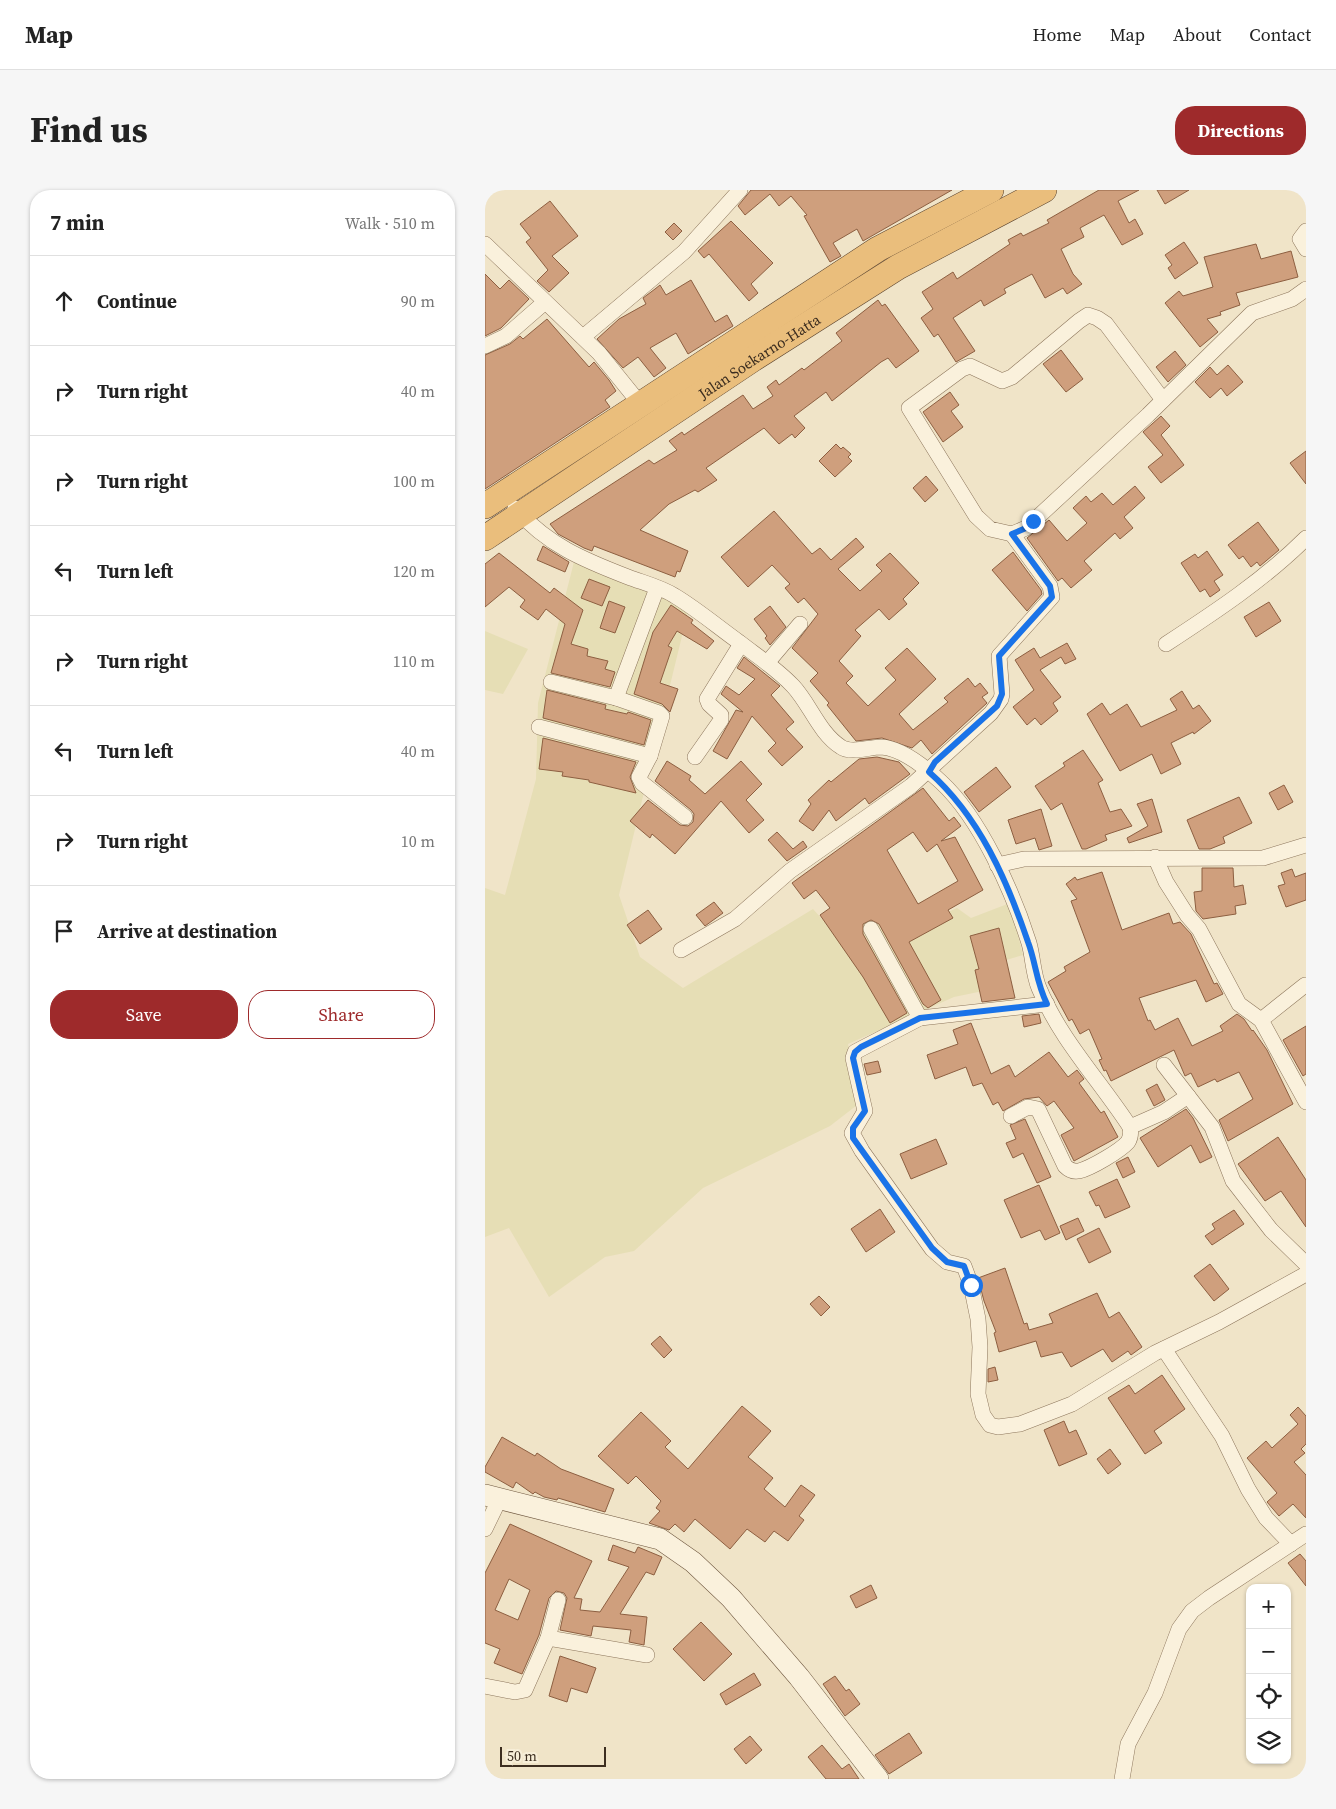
<!DOCTYPE html>
<html lang="en">
<head>
<meta charset="utf-8">
<style>
  body { margin:0; font-family:"Source Serif 4",serif; background:#f6f6f6; color:#222 }
  .controls { position:absolute; right:15px; bottom:15px; display:grid; overflow:hidden; border-radius:10px; box-shadow:0 1px 4px #0004 }
  .controls button { width:45px; height:45px; display:grid; place-items:center; padding:0; border:0; border-bottom:1px solid #e0e0e0; background:#fff; color:#222; font:25px sans-serif }
  .scale { position:absolute; left:15px; bottom:12px; width:106px; box-sizing:border-box; padding-left:5px; border:2px solid #3d2e20; border-top:0; font-size:14px; line-height:18px; white-space:nowrap; color:#3d2e20; -webkit-text-stroke:4px #f7eed8; paint-order:stroke }
  .stop { position:absolute; width:15px; height:15px; margin:-11px; border:4px solid #1a73e8; border-radius:50%; background:#fff }
  .stop.end { background:#1a73e8; border-color:#fff; box-shadow:0 1px 5px #0008 }
  .list { margin:0; padding:0; list-style:none }
  h2 { display:flex; justify-content:space-between; align-items:center; height:65px; margin:0; padding:0 20px; font-size:21px }
  h2 small { font-size:16px; font-weight:400; color:#767676 }
  .list li { display:grid; grid-template-columns:32px 1fr auto; gap:15px; align-items:center; box-sizing:border-box; height:90px; padding:0 20px; border-top:1px solid #e0e0e0 }
  .list b { display:block; font-size:19px; white-space:nowrap }
  .list em { font-size:16px; font-style:normal; color:#767676 }
  .actions { display:flex; gap:10px; padding:15px 20px }
  .actions a { flex:1; padding:11px 0; border:1px solid #9e2a2b; border-radius:20px; text-align:center; font-size:18px; color:#9e2a2b }
  .actions .main { background:#9e2a2b; color:#fff }
  .icon { flex:none; width:28px; height:28px; fill:none; stroke:currentColor; stroke-width:2; stroke-linecap:round; stroke-linejoin:round }
  .map { position:relative; flex:none; width:821px; height:1589px; overflow:hidden; border-radius:20px }
  header { display:flex; align-items:center; gap:30px; box-sizing:border-box; height:70px; padding:0 25px; background:#fff; border-bottom:1px solid #e0e0e0 }
  header strong { font-size:24px }
  nav { display:flex; gap:28px; margin-inline-start:auto; font-size:18px }
  .intro { display:flex; align-items:center; justify-content:space-between; box-sizing:border-box; height:120px; padding:0 30px }
  h1 { margin:0; font-size:35px }
  .button { padding:12px 22px; border-radius:20px; background:#9e2a2b; color:#fff; font-size:18px; font-weight:700 }
  main { display:flex; gap:30px; padding:0 30px }
  aside { flex:1; background:#fff; border-radius:20px; box-shadow:0 1px 4px #0004 }
  .map>svg:first-child { display:block }
</style>
</head>
<body>
<header>
<strong>Map</strong>
<nav><a>Home</a><a>Map</a><a>About</a><a>Contact</a></nav>
</header>
<div class="intro"><h1>Find us</h1><a class="button">Directions</a></div>
<main>
<aside>
<h2>7 min<small>Walk · 510 m</small></h2>
<ul class="list">
<li><svg class="icon" aria-label="ahead" viewBox="0 0 24 24"><path d="M12 20V5M6 11l6-6 6 6"/></svg><div><b>Continue</b></div><em>90 m</em></li>
<li><svg class="icon" aria-label="right" viewBox="0 0 24 24"><path d="M7 20v-9h11M14 6l5 5-5 5"/></svg><div><b>Turn right</b></div><em>40 m</em></li>
<li><svg class="icon" aria-label="right" viewBox="0 0 24 24"><path d="M7 20v-9h11M14 6l5 5-5 5"/></svg><div><b>Turn right</b></div><em>100 m</em></li>
<li><svg class="icon" aria-label="left" viewBox="0 0 24 24"><path d="M17 20v-9H6M10 6l-5 5 5 5"/></svg><div><b>Turn left</b></div><em>120 m</em></li>
<li><svg class="icon" aria-label="right" viewBox="0 0 24 24"><path d="M7 20v-9h11M14 6l5 5-5 5"/></svg><div><b>Turn right</b></div><em>110 m</em></li>
<li><svg class="icon" aria-label="left" viewBox="0 0 24 24"><path d="M17 20v-9H6M10 6l-5 5 5 5"/></svg><div><b>Turn left</b></div><em>40 m</em></li>
<li><svg class="icon" aria-label="right" viewBox="0 0 24 24"><path d="M7 20v-9h11M14 6l5 5-5 5"/></svg><div><b>Turn right</b></div><em>10 m</em></li>
<li><svg class="icon" aria-label="arrive" viewBox="0 0 24 24"><path d="M6 21V4h12l-3 4 3 4H6"/></svg><div><b>Arrive at destination</b></div></li>
</ul>
<div class="actions"><a class="main">Save</a><a>Share</a></div>
</aside>
<div class="map">
<svg width="821" height="1589" viewBox="0 0 821 1589">
  <rect width="100%" height="100%" fill="#f0e4c8"/>
  <g fill="#e6deb5">
    <path d="M90,368L206,409L134,705L155,767L198,798L328,719L353,747L412,712L430,737L472,718L486,728L525,713L538,765L494,778L498,801L469,807L363,854L376,912L345,936L218,998L149,1061L120,1067L64,1107L24,1038L0,1047V698L20,705L51,589L53,513Z"/>
    <path d="M0,441L43,459L18,504L0,500Z"/>
  </g>
  <g fill="#cf9f7d" stroke="#8d5f41" fill-rule="evenodd">
    <path d="M266,0H467L378,51L372,39L348,53L356,66L345,72L319,26L322,25L306,6L294,16L285,4L260,25L253,16Z"/>
    <path d="M614,0H654L633,11L644,33L650,29L658,44L637,55L619,25L595,38L599,47L576,59L588,84L597,94L582,104L578,98L560,108L547,84L519,99L521,103L499,116L496,110L468,128L490,161L471,172L453,144L449,147L436,128L448,119L437,102L468,82L472,89L525,54L523,50L536,43L538,46L564,33L562,30Z"/>
    <path d="M672,0H704L680,14Z"/>
    <path d="M65,11L93,46L67,66L84,83L64,102L52,91L63,80L41,52L46,48L35,34Z"/>
    <path d="M246,31L288,73L266,94L273,103L264,111L224,64L219,68L213,61Z"/>
    <path d="M189,33L197,41L188,50L180,42Z"/>
    <path d="M699,52L713,73L690,89L683,78L687,75L680,65Z"/>
    <path d="M771,54L776,69L806,61L813,87L751,103L755,115L735,122L736,125L722,129L733,142L715,157L680,113L694,101L698,106L728,97L719,67Z"/>
    <path d="M0,84L15,99L24,90L44,109L16,138L0,146Z"/>
    <path d="M206,90L230,132L242,125L248,136L203,164L191,143L165,158L181,178L169,187L153,167L138,178L112,149L134,129L161,114L158,108L170,99L175,95L181,105Z"/>
    <path d="M393,110L397,116L400,114L434,161L411,178L403,168L396,172L347,211L341,202L309,226L320,238L310,248L307,244L294,254L279,238L221,278L232,290L213,302L210,300L184,314L155,340L203,361L195,382L192,381L190,387L109,356L107,361L99,358L73,344L65,334L164,270L169,274L192,260L184,251L197,242L199,245L258,205L268,219L288,206L282,197L291,190L294,195L317,178L319,180L357,151L351,143Z"/>
    <path d="M62,129L104,177L109,172L124,190L131,201L120,210L125,217L0,299V165L25,154L35,146L38,149Z"/>
    <path d="M576,160L598,189L581,202L558,174Z"/>
    <path d="M690,161L701,175L683,192L671,177Z"/>
    <path d="M743,175L758,192L742,206L736,198L725,208L710,192L725,177L732,185Z"/>
    <path d="M465,202L474,215L466,221L478,237L458,252L438,222Z"/>
    <path d="M676,226L685,236L676,245L699,275L676,293L663,277L678,265L658,242Z"/>
    <path d="M351,254L356,259L358,257L366,264L363,267L367,271L350,287L334,271Z"/>
    <path d="M821,261V294L805,273Z"/>
    <path d="M441,286L453,300L440,312L428,298Z"/>
    <path d="M650,296L660,308L639,327L648,338L635,349L630,343L599,371L607,380L586,398L577,388L573,391L542,348L564,330L582,351L602,333L588,318L601,306L606,312L617,303L628,315Z"/>
    <path d="M289,321L327,364L335,358L346,370L371,348L379,357L353,379L375,401L397,381L391,375L405,363L434,393L418,409L422,414L404,430L394,419L370,440L376,446L354,471L368,486L361,493L383,516L411,490L400,478L422,458L451,489L414,524L428,540L463,512L459,508L483,488L490,497L495,493L503,503L497,507L502,513L447,564L436,550L427,558L397,548L371,551L342,515L344,513L325,491L333,483L307,458L333,424L319,408L313,413L300,398L305,394L287,375L263,397L236,367Z"/>
    <path d="M773,332L794,360L775,376L772,372L766,377L758,366L754,369L743,355Z"/>
    <path d="M58,356L84,372L80,382L52,370Z"/>
    <path d="M722,361L738,385L729,391L735,400L725,407L720,399L715,402L696,373L710,364L713,368Z"/>
    <path d="M528,362L556,400L557,404L542,421L507,380Z"/>
    <path d="M14,363L65,403L69,398L98,420L86,454L103,459L102,466L123,471L120,479L130,482L125,497L66,483L80,434L61,419L53,430L35,417L40,410L24,397L0,417V374Z"/>
    <path d="M104,389L125,397L117,416L96,408Z"/>
    <path d="M124,411L140,417L130,443L115,438Z"/>
    <path d="M784,412L796,431L771,447L759,427Z"/>
    <path d="M186,415L208,430L206,433L229,451L222,459L192,441L183,456L187,458L175,493L193,499L185,522L177,514L149,504L168,442Z"/>
    <path d="M285,416L301,437L285,455L280,448L282,446L269,429Z"/>
    <path d="M582,453L591,469L580,474L576,467L555,480L576,507L568,513L573,521L556,535L550,528L542,535L528,517L549,500L530,470L549,458L555,468Z"/>
    <path d="M259,467L295,496L286,505L309,532L301,539L318,557L297,576L283,561L291,553L267,526L242,569L228,561L251,520L258,522L236,504L241,496L254,505L270,489L252,478Z"/>
    <path d="M62,500L121,515L120,519L142,524L143,522L166,530L159,555L58,528Z"/>
    <path d="M697,501L708,519L714,515L726,531L709,544L708,542L686,553L696,574L676,584L667,564L635,581L602,524L617,513L625,525L642,514L656,537L692,520L685,509Z"/>
    <path d="M58,548L151,572L145,587L151,603L104,592V590L77,586L78,582L54,579Z"/>
    <path d="M598,560L618,590L613,593L625,622L636,619L647,636L620,645L622,650L601,659H597L577,613L566,620L550,596L580,576L578,573Z"/>
    <path d="M392,567L414,572L425,584L384,614L380,608L351,631L344,620L328,641L314,631L326,614L323,610L344,590L346,592L374,569Z"/>
    <path d="M182,571L206,586L204,590L220,604L256,571L277,594L261,610L279,630L264,643L236,611L190,664L167,644L165,648L145,631L163,610L195,635L203,636L208,632L209,624L206,620L170,591Z"/>
    <path d="M511,577L526,597L494,622L479,602Z"/>
    <path d="M799,595L808,612L793,620L784,603Z"/>
    <path d="M438,598L464,631L469,627L476,636L456,651L470,647L498,700L463,720L468,728L424,752L456,810L443,818L438,814L394,734L386,730L378,734V744L422,823L405,833L378,787L335,725L345,718L331,700L319,709L307,693ZM428,642L442,662L452,654L473,691L433,714L402,660Z"/>
    <path d="M754,607L767,633L738,647L740,653L725,659H714L702,630Z"/>
    <path d="M667,609L677,642L644,653L642,648L663,636L652,614Z"/>
    <path d="M556,619L567,656L554,660L550,648L531,654L523,630Z"/>
    <path d="M292,642L308,659L318,651L322,657L302,671L283,650Z"/>
    <path d="M717,678H748L749,697L758,695L761,714L750,716L751,724L718,729L711,721L709,702L717,701Z"/>
    <path d="M807,679L810,687L821,683V710L801,717L793,696L800,694L796,683Z"/>
    <path d="M617,682L637,740L684,723L688,734L695,732L706,744L729,794L732,793L738,804L721,812L711,790L654,808L663,831L665,830L670,840L693,828L707,856L738,841L735,836L752,824L759,829L767,841L768,840L782,860L808,914L743,951L734,930L768,909L754,882L732,892L730,889L713,897L706,883L700,886L689,860L626,891L621,880L619,881L614,870L617,869L604,839L595,844L587,829L584,831L563,792L581,781L579,777L605,762L586,711L592,709L581,694L590,687L592,690Z"/>
    <path d="M229,712L238,723L220,736L211,725Z"/>
    <path d="M163,720L177,739L155,754L142,735Z"/>
    <path d="M514,738L530,808L497,812L490,780L494,779L485,746Z"/>
    <path d="M554,824L556,833L539,837L537,826Z"/>
    <path d="M486,833L506,884L524,875L530,887L564,862L583,887L592,880L599,889L594,893L616,923L619,921L633,947L589,971L576,945L589,938L569,911L562,916L554,907L539,909L518,921L513,912L508,915L497,893L488,896L481,877L450,889L442,865L473,854L468,840Z"/>
    <path d="M821,836V884L818,886L798,850Z"/>
    <path d="M393,871L396,882L382,885L379,874Z"/>
    <path d="M672,894L680,910L669,916L661,900Z"/>
    <path d="M701,919L708,928L727,967L715,973L706,955L673,977L655,948Z"/>
    <path d="M540,929L566,987L552,993L538,963L528,968L521,953L531,949L525,935Z"/>
    <path d="M793,947L821,990V1037L796,1001L780,1011L753,974Z"/>
    <path d="M451,949L462,974L426,989L415,964Z"/>
    <path d="M643,967L650,982L638,988L631,973Z"/>
    <path d="M632,989L645,1017L620,1028L614,1015L611,1016L604,1002Z"/>
    <path d="M554,995L575,1043L560,1050L555,1040L536,1048L519,1010Z"/>
    <path d="M395,1019L410,1042L381,1062L366,1039Z"/>
    <path d="M749,1020L759,1034L727,1055L720,1046L730,1039L727,1034Z"/>
    <path d="M593,1028L599,1041L581,1050L575,1036Z"/>
    <path d="M614,1038L626,1062L604,1073L592,1049Z"/>
    <path d="M725,1074L744,1099L729,1111L709,1086Z"/>
    <path d="M520,1078L539,1134L542,1133L544,1140L568,1133L564,1124L612,1103L624,1128L634,1122L657,1157L646,1165L643,1161L627,1172L618,1159L586,1177L577,1162L556,1167L551,1151L514,1162L509,1143L511,1142L499,1111L493,1088Z"/>
    <path d="M334,1106L345,1117L336,1126L325,1114Z"/>
    <path d="M175,1146L187,1160L179,1168L166,1154Z"/>
    <path d="M510,1177L513,1190L503,1192V1179Z"/>
    <path d="M677,1185L700,1219L669,1241L677,1253L660,1264L623,1208L644,1195L650,1204Z"/>
    <path d="M257,1216L286,1241L263,1267L288,1288L279,1299L300,1317L316,1295L330,1305L314,1326L319,1330L303,1351L289,1341L280,1352L262,1339L245,1359L210,1329L199,1342L190,1334L184,1340L164,1333L175,1321L171,1318L176,1311L151,1286L143,1294L113,1266L156,1222L186,1251L180,1257L203,1279Z"/>
    <path d="M813,1217L821,1226V1254L816,1259L820,1263L809,1272L821,1285V1328L808,1314L794,1326L782,1312L792,1303L762,1268L781,1251L787,1258L813,1234L805,1225Z"/>
    <path d="M579,1231L584,1243L591,1240L602,1264L574,1276L559,1240Z"/>
    <path d="M17,1247L50,1266L52,1263L76,1279L129,1299L120,1322L73,1308L72,1310L59,1307L50,1302L48,1304L31,1292L28,1298L0,1282V1277Z"/>
    <path d="M625,1259L636,1274L623,1284L612,1269Z"/>
    <path d="M25,1334L107,1371L89,1408L97,1409L95,1420L115,1422L144,1377L123,1370L128,1355L150,1363L153,1357L177,1367L169,1385L161,1382L135,1424L162,1427L159,1455L144,1452L146,1440L108,1436L106,1446L75,1440L82,1408L79,1403L71,1401L64,1408L54,1445L37,1484L9,1473L15,1459L0,1453V1383ZM24,1389L45,1400L33,1430L10,1420Z"/>
    <path d="M815,1364L821,1371V1396L803,1373Z"/>
    <path d="M386,1395L392,1408L371,1418L365,1406Z"/>
    <path d="M216,1432L247,1464L219,1491L188,1459Z"/>
    <path d="M75,1466L111,1478L102,1503L86,1498L82,1512L64,1506Z"/>
    <path d="M269,1483L276,1495L241,1515L235,1504Z"/>
    <path d="M350,1486L361,1501L364,1499L375,1514L360,1526L338,1494Z"/>
    <path d="M424,1543L437,1563L404,1584L390,1565Z"/>
    <path d="M265,1546L277,1560L261,1574L249,1559Z"/>
    <path d="M337,1555L357,1579L364,1574L374,1589H341L323,1567Z"/>
  </g>
  <g fill="none" stroke-linecap="round" stroke-linejoin="round">
    <defs>
      <g id="minor">
        <path d="M821,41L815,49L821,59"/>
        <path d="M0,54L114,163L156,215"/>
        <path d="M98,147L199,62L255,0"/>
        <path d="M0,156L21,146L60,112"/>
        <path d="M30,318C62,355 99,370 143,387C159,393 176,397 190,406C213,420 233,437 254,452C272,466 292,479 308,496C325,514 334,543 356,557C366,564 384,557 396,557C417,558 441,578 456,592C495,628 528,702 544,753C548,767 548,784 554,798C575,849 615,891 645,937L679,922L703,906"/>
        <path d="M527,344L505,339L491,326L424,218L477,179L485,176L517,191L527,187L594,131L603,125L612,128L621,134L678,210"/>
        <path d="M681,454C730,422 780,389 821,348"/>
        <path d="M282,473L315,434"/>
        <path d="M66,492L131,508L174,523L177,526L165,566"/>
        <path d="M131,508L172,398"/>
        <path d="M54,537L165,566L154,587L157,593L200,627"/>
        <path d="M210,567L236,530V525L224,514L222,509L256,454"/>
        <path d="M670,667L681,692L702,725L714,739L754,814L776,830L821,912"/>
        <path d="M512,675L539,669L778,668L821,655"/>
        <path d="M386,739L435,828L562,814"/>
        <path d="M196,760L250,729L305,681L426,596L506,523L516,509L517,504L514,466L567,407L565,396L527,344L541,338L663,225L767,123L807,109L821,99"/>
        <path d="M435,828L370,862L368,868L380,921L367,943L377,961L447,1059L462,1072L479,1076L486,1095L493,1129L495,1157L493,1204L498,1225L505,1235L513,1237L535,1234L587,1214L670,1163L734,1132L821,1084"/>
        <path d="M776,830L820,795"/>
        <path d="M679,875L727,937L748,991L786,1040L821,1074"/>
        <path d="M526,926L543,917L553,919L580,976C584,980 589,982 594,981C606,978 635,961 643,952C646,947 646,942 645,937"/>
        <path d="M679,1159L737,1246L763,1299L781,1328L806,1354"/>
        <path d="M0,1339L15,1308"/>
        <path d="M63,1448L162,1465"/>
        <path d="M0,1496L30,1502L40,1500L63,1448L73,1410"/>
        <path d="M637,1589L643,1554L670,1503L694,1439L707,1421L724,1408L821,1344"/>
      </g>
      <path id="secondary" d="M0,1305L175,1349L208,1372L246,1408L314,1487L393,1589"/>
      <g id="trunk">
        <path d="M0,316L393,59L506,0"/>
        <path id="s1" d="M0,348L268,169L413,77L559,0"/>
      </g>
    </defs>
    <use href="#minor" stroke="#8d765c" stroke-width="16"/>
    <use href="#secondary" stroke="#6f573f" stroke-width="22"/>
    <use href="#trunk" stroke="#5b4430" stroke-width="26"/>
    <use href="#minor" stroke="#faf1dc" stroke-width="15"/>
    <use href="#secondary" stroke="#faf1dc" stroke-width="21"/>
    <use href="#trunk" stroke="#eabe7c" stroke-width="25"/>
  </g>
  <g fill="none" stroke-linecap="round" stroke-linejoin="round">
    <path stroke="#1a73e8" stroke-width="6" d="M486,1095L479,1076L462,1072L447,1058L368,948V938L380,921L368,868L370,862L376,857L435,828L562,814C551,792 551,773 543,752C522,690 494,626 444,582L450,572L512,516L517,504L514,466L567,407L565,396L527,344L541,338L548,331"/>
  </g>
  <g text-anchor="middle" dominant-baseline="central" stroke-width="4" stroke-linejoin="round" paint-order="stroke">
    <g font-size="15" fill="#3d2e20" stroke="#f7eed8">
      <text stroke="none"><textPath href="#s1" startOffset="329">Jalan Soekarno-Hatta</textPath></text>
    </g>
  </g>
</svg>
<div class="controls">
<button>+</button>
<button>−</button>
<button><svg class="icon" aria-label="locate" viewBox="0 0 24 24"><circle cx="12" cy="12" r="6"/><path d="M12 2v4M12 18v4M2 12h4M18 12h4"/></svg></button>
<button><svg class="icon" aria-label="layers" viewBox="0 0 24 24"><path d="M12 4l9 5-9 5-9-5zM3 14l9 5 9-5"/></svg></button>
</div>
<div class="scale">50 m</div>
<div class="stop" style="left:486px;top:1095px"></div>
<div class="stop end" style="left:548px;top:331px"></div>
</div>
</main>
</body>
</html>
